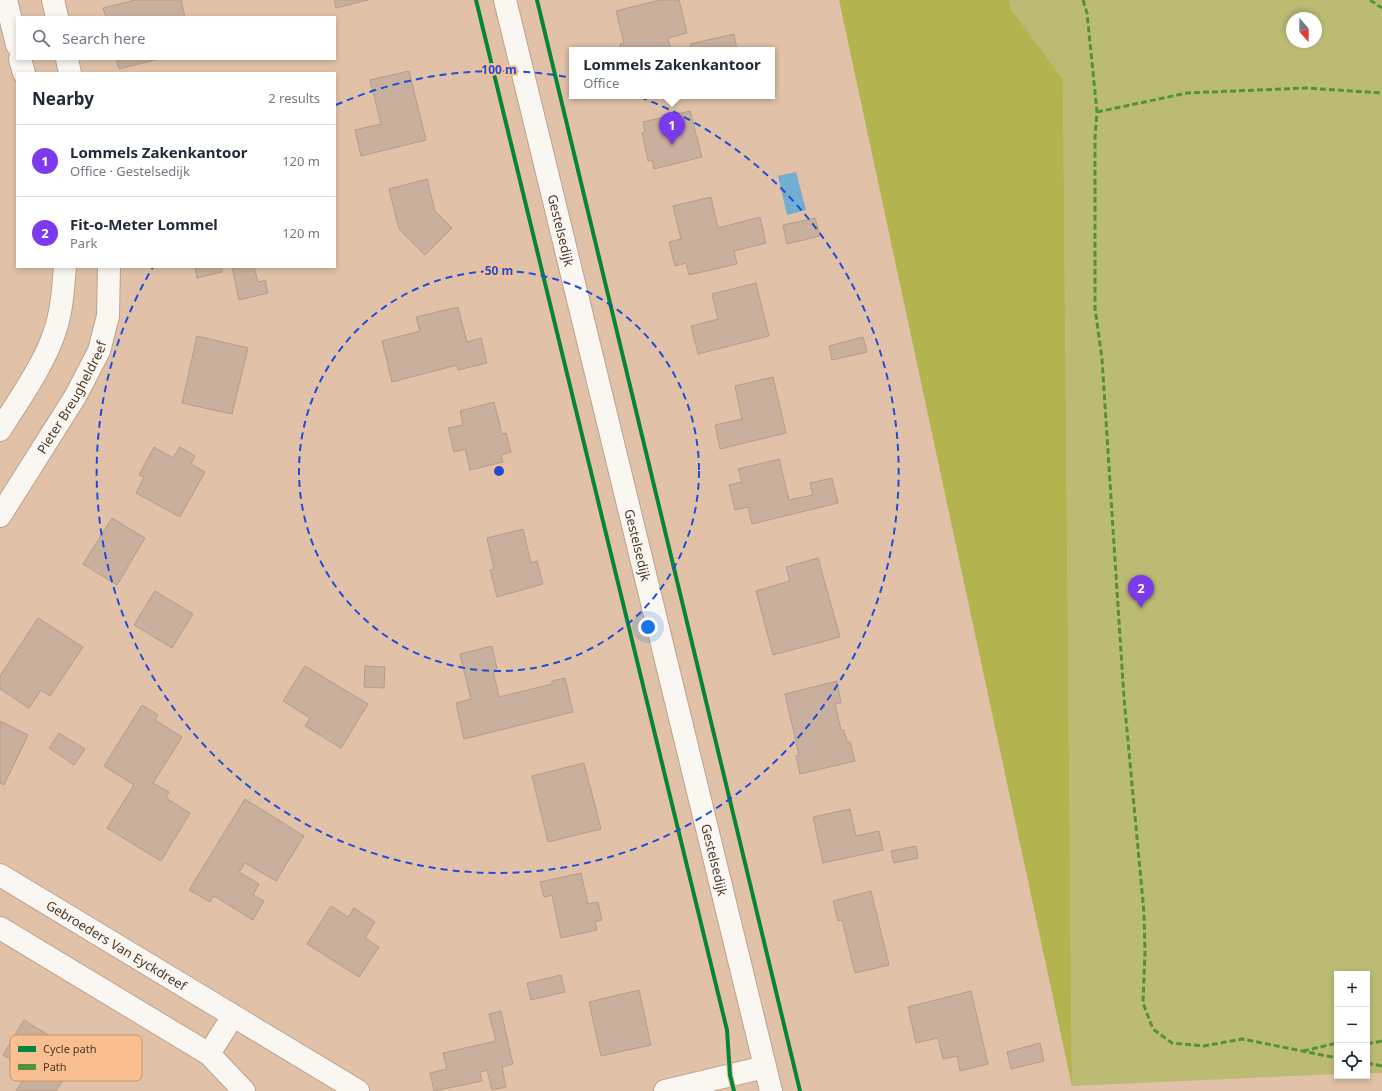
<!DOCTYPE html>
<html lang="en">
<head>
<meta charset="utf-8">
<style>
  body { margin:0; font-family:"Noto Sans",sans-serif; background:#f6f6f7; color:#1f2937 }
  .controls { position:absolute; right:12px; bottom:12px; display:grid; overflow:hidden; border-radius:0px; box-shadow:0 2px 6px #0003 }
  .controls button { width:36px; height:36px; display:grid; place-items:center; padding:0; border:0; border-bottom:1px solid #e0e1e3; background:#fff; color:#1f2937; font:20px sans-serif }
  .compass { position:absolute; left:1286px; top:12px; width:36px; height:36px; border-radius:50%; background:#fff; box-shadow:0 2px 6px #0003; rotate:159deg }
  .you { position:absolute; left:648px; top:627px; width:14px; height:14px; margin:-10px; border:3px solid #fff; border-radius:50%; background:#1a73e8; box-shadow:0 0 0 6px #1a73e833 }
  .badge { display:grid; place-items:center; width:26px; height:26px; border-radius:50%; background:#7c3aed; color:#fff; font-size:13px; font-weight:700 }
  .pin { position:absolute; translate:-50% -33px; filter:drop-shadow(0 1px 2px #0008) }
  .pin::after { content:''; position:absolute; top:21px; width:14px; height:12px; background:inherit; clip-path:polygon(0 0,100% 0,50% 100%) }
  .popup { position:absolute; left:569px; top:47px; width:206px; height:52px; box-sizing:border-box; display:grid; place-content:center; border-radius:0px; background:#fff; filter:drop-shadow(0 1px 3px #0005); font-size:13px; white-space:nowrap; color:#747a83 }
  .popup b { font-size:15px; color:#1f2937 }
  .popup::after { content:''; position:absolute; left:50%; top:100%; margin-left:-8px; border:8px solid transparent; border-top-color:#fff }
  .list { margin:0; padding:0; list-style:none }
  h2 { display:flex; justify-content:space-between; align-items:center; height:52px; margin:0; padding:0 16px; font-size:17px }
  h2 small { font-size:13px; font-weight:400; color:#747a83 }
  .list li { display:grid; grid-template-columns:26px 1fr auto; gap:12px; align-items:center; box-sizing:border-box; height:72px; padding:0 16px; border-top:1px solid #e0e1e3 }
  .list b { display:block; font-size:15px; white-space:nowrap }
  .list p { margin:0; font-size:13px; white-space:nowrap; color:#747a83 }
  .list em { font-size:13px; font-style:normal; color:#747a83 }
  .icon { flex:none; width:22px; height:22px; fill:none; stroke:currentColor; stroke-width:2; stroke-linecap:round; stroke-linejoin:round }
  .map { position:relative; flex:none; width:1382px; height:1091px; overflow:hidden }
  .search { position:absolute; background:#fff; box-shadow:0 2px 6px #0003; left:16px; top:16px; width:320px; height:44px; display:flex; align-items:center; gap:10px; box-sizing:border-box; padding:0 14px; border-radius:0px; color:#747a83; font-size:15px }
  .panel { position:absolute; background:#fff; box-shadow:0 2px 6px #0003; left:16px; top:72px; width:320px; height:196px; border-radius:0px }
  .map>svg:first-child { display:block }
</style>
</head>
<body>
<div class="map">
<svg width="1382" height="1091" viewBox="0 0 1382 1091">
  <rect width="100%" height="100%" fill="#e1c2a8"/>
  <path fill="#bcbb73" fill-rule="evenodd" d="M1009,0H1382V1073H1367V974H1337V1074L1072,1086L1063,79L1011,9ZM1292,18H1316V42H1292Z"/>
  <path fill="#b3b44f" d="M839,0H1009L1011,9L1063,79L1072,1086Z"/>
  <path fill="#71aed1" d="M796,172L806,210L787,215L778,176Z"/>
  <g fill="#c9af9d" stroke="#b59b8b">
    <path d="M135,0H181L185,17H106L103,8Z"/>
    <path d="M334,0H368L336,8Z"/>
    <path d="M660,0H679L687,33L668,38L671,50H622L620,44L624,43L616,11Z"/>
    <path d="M734,34L737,50H691L690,44Z"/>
    <path d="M116,59H159L119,69Z"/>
    <path d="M409,71L426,140L361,156L355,130L381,124L370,80Z"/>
    <path d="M690,111L702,157L654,169L652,160L648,161L642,133L645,132L643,122Z"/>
    <path d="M427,179L435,211L452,228L425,255L399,229L389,189Z"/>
    <path d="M711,197L718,228L760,217L766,243L734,251L737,264L689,275L686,263L675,266L669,242L681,239L673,206Z"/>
    <path d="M815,218L820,236L787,244L783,225Z"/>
    <path d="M195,267H221L222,272L197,278Z"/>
    <path d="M232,267H254L258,282L265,280L268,293L239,300Z"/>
    <path d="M756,283L769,336L698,354L691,326L718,319L712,294Z"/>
    <path d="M458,307L467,342L481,338L487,363L458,370L457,365L392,382L382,341L420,331L416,317Z"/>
    <path d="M197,336L248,348L232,414L182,403Z"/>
    <path d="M863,337L867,352L832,360L829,346Z"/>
    <path d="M773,377L786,433L720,449L715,425L742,419L735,386Z"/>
    <path d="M494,402L502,434L506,433L511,452L501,455L503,462L470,470L465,449L454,452L448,428L463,425L460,411Z"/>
    <path d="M154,447L173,458L180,447L195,456L191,464L205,472L180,517L136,493L144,477L139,475Z"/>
    <path d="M779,459L789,500L813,495L810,483L832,478L838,503L752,524L748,507L735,510L729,485L742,482L738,469Z"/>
    <path d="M112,518L145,538L117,585L83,564Z"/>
    <path d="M523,529L531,563L537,561L543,584L497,597L490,570L494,569L487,538Z"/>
    <path d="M818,558L840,637L773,655L756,591L790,581L786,567Z"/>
    <path d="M155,591L193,614L172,648L134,625Z"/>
    <path d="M38,618L83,647L50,696L41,690L29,708L0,689V676Z"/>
    <path d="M492,646L497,669L493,670L499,697L552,684V681L565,678L573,712L464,739L456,703L471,699L460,654Z"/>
    <path d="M305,666L368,704L341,748L305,726L310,718L283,701Z"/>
    <path d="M365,666L385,667L384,688L364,687Z"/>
    <path d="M837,681L841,703L835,704L841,730H844L847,742H850L855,761L800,774L796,756L799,755L785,694Z"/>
    <path d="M142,705L158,715L155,720L182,737L153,783L169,792L166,798L190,813L161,861L107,828L134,785L104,766Z"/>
    <path d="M0,721L28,735L4,785L0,783Z"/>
    <path d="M59,733L85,749L74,765L49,748Z"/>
    <path d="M584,763L601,829L548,842L532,776Z"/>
    <path d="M245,799L304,836L276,881L245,863L239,872L259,884L253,895L264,901L253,920L214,896L210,902L189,890Z"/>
    <path d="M850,809L856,836L879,831L883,850L823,863L813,817Z"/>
    <path d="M916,846L918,858L894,863L891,851Z"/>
    <path d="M581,873L588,904L598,902L602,920L595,922L597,930L561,938L552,895L544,897L540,882Z"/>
    <path d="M871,891L889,965L855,973L842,920L838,921L833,901Z"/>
    <path d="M331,906L348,917L354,908L375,922L365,938L379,947L359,977L307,944Z"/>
    <path d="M561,975L565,992L531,1000L527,983Z"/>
    <path d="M639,990L651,1045L601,1056L589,1002Z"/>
    <path d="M971,991L988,1064L960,1071L957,1056L943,1059L938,1038L916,1043L908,1007Z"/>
    <path d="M501,1011L513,1064L502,1067L506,1087L492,1090L487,1070L480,1072L482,1081L434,1091L430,1073L447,1069L443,1053L496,1041L489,1014Z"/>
    <path d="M24,1020L79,1054L56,1091H16L29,1070L3,1055Z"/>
    <path d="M1040,1043L1044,1061L1011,1069L1007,1052Z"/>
  </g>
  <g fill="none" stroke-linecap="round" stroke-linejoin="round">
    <defs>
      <g id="minor">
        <path d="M6,0L17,45"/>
        <path d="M53,0L57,17"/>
        <path d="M20,59L24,73"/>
        <path d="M67,59L70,73"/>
        <path d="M0,430C18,401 43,366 54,334C62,312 63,289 65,267"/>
        <path id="s1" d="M0,516L75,397L99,351L108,316L109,267"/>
        <path id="s2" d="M0,875L358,1091"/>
        <path d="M0,928L209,1054L244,1091"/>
        <path d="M209,1054L233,1016"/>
        <path d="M665,1091L765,1067"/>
      </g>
      <g id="secondary">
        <path id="s3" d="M505,0L771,1091"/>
      </g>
    </defs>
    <use href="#minor" stroke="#bca38f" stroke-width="24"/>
    <use href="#secondary" stroke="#bca38f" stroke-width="24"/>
    <use href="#minor" stroke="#faf6f2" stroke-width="22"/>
    <use href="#secondary" stroke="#faf6f2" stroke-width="22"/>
    <g stroke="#55913c" stroke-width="3" stroke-dasharray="6 3" stroke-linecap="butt">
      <path d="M1083,0L1087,13L1097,112L1095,137V308L1102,359L1124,698L1144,913L1145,952L1143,1003L1153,1029L1172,1043L1204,1046L1242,1039L1337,1058"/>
      <path d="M1370,0L1382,8"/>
      <path d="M1097,112L1187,93L1306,88L1382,93"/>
      <path d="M1367,1044L1382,1041"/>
      <path d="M1303,1051L1337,1043"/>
      <path d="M1367,1063L1382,1066"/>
    </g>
    <defs>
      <g id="cycleway">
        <path d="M476,0L727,1030L730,1075L734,1091"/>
        <path d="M537,0L800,1091"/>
      </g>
    </defs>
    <use href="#cycleway" stroke="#f9bf90" stroke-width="6"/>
    <use href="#cycleway" stroke="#00873e" stroke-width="4"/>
  </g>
  <g fill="none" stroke="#1d4ed8" stroke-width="2" stroke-dasharray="7 5">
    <circle cx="499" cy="471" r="200"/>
    <path d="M336 105A401 401 0 1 1 153 267"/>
  </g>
  <g text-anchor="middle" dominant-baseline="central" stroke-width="4" stroke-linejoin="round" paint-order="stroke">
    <g font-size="13" fill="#4d3522" stroke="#f9bf90">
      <text stroke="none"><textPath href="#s3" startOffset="237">Gestelsedijk</textPath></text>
      <text stroke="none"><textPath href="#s1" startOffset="139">Pieter Breugheldreef</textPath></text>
      <text stroke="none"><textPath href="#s3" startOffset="561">Gestelsedijk</textPath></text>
      <text stroke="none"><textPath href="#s3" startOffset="885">Gestelsedijk</textPath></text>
      <text stroke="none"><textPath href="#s2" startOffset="136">Gebroeders Van Eyckdreef</textPath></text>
    </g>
  </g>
  <rect x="10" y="1035" width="132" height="46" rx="6" fill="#f9bf90" stroke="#c5966f" stroke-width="1"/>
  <rect x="18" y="1046" width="18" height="6" fill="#00873e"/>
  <rect x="18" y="1064" width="18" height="6" fill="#55913c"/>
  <g font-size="11" fill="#4d3522">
    <text x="43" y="1053">Cycle path</text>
    <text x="43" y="1071">Path</text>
  </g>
  <circle cx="499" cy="471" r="6" fill="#1d4ed8" stroke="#f9bf90" stroke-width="2"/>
  <g font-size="12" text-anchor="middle" font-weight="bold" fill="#1d4ed8" stroke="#f9bf90" stroke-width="4" stroke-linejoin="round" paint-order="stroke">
    <text x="499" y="74">100 m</text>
    <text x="499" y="275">50 m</text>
  </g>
</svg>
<div class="controls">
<button>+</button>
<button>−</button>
<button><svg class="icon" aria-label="locate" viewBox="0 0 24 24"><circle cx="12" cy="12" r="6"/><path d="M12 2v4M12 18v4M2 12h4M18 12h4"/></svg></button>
</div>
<svg class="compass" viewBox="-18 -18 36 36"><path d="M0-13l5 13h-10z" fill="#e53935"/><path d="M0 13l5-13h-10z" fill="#747a83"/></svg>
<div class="you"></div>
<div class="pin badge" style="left:672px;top:145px">1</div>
<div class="popup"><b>Lommels Zakenkantoor</b>Office</div>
<div class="pin badge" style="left:1141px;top:608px">2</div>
<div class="search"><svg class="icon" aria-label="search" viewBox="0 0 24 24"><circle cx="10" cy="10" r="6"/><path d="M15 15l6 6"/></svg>Search here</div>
<section class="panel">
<h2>Nearby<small>2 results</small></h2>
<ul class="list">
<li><span class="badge">1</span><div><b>Lommels Zakenkantoor</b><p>Office · Gestelsedijk</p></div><em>120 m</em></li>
<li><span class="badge">2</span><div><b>Fit-o-Meter Lommel</b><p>Park</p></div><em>120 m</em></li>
</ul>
</section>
</div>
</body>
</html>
